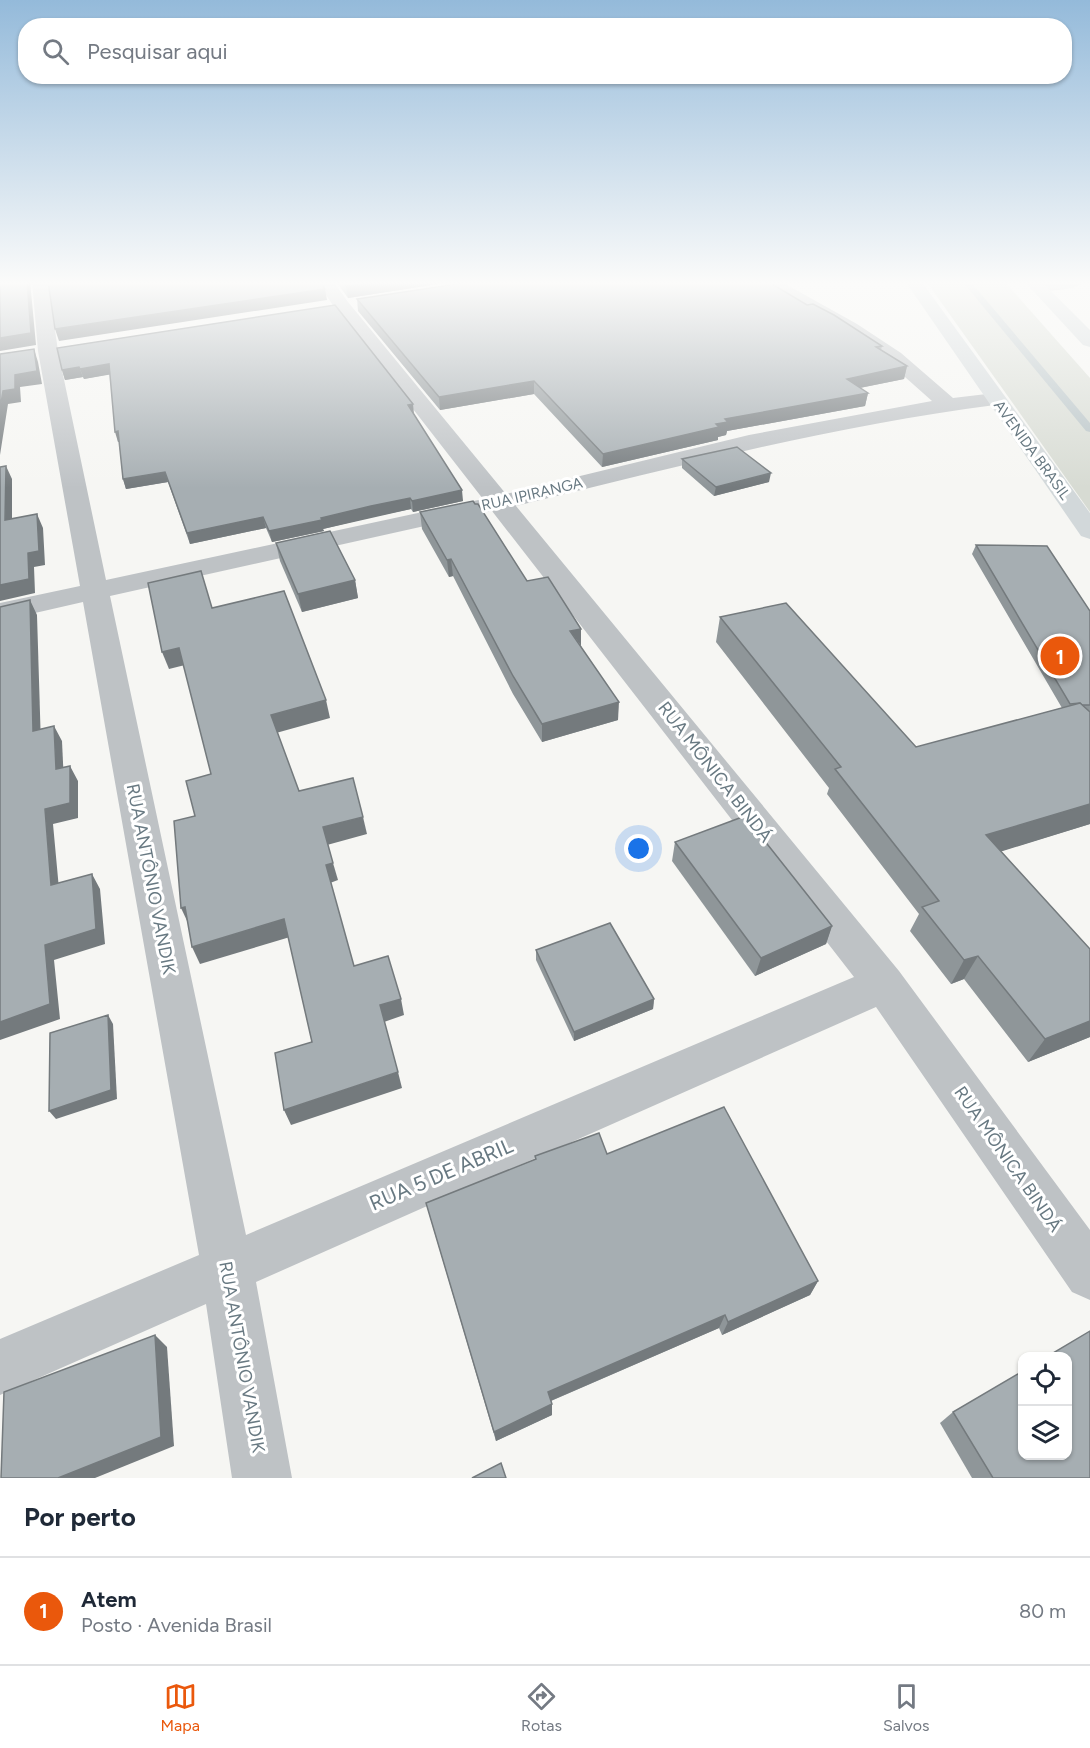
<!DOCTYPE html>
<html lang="pt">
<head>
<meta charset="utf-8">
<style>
  body { margin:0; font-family:Figtree,sans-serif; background:#f6f6f7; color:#1f2937 }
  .controls { position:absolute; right:18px; bottom:18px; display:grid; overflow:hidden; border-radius:12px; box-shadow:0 2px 4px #0004 }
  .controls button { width:54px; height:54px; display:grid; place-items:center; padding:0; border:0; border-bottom:2px solid #e0e1e3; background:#fff; color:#1f2937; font:30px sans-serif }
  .you { position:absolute; left:639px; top:849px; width:21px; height:21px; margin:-15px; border:4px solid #fff; border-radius:50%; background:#1a73e8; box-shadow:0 0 0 9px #1a73e833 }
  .badge { display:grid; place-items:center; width:39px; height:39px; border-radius:50%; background:#ea580c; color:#fff; font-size:20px; font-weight:700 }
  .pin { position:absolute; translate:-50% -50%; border:3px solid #fff; box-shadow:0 2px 6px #0006 }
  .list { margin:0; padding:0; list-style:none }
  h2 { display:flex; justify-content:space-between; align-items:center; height:78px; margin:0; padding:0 24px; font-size:26px }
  h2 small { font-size:20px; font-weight:400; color:#747a83 }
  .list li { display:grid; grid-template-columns:39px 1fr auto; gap:18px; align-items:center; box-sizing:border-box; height:108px; padding:0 24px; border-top:2px solid #e0e1e3 }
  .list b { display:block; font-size:22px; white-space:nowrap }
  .list p { margin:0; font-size:20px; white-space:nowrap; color:#747a83 }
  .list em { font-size:20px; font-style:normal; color:#747a83 }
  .icon { flex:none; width:33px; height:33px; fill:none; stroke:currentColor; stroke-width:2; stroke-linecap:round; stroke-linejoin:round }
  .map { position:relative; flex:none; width:1090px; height:1478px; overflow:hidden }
  .search { position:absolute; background:#fff; box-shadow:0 2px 4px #0004; left:18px; right:18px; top:18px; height:66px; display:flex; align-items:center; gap:15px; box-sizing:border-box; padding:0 21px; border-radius:24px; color:#747a83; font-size:22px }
  .sheet { height:186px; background:#fff }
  nav { display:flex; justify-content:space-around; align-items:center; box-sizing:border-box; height:84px; border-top:2px solid #e0e1e3; background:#fff; font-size:16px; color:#747a83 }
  nav a { display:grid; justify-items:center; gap:3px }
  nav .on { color:#ea580c }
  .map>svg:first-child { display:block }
</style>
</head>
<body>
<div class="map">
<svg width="1090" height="1478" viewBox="0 0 1090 1478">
  <rect width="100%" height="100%" fill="#f6f6f3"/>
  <path fill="#d7dbd3" d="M926,281H1004L1090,378V512Z"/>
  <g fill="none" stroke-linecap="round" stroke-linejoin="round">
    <path fill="#b6c2c5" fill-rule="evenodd" d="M962,281H970L1090,423V432L1086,431Z"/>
    <g fill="#bec2c5" fill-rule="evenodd">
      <path d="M32,281H48L58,351L106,580L483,499L336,310L317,281H333L348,302L506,494L749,435L932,401L887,361L845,332L762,285L760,281H780L857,324L901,353L953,398L995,393L1002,395L1005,399L1002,403L995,405C832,426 675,467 516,506L899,971L1090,1230V1300L1072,1292L876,1007L256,1282L292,1478H232L206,1304L0,1395V1339L199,1255L83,602L0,621V603L80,586L38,351ZM492,511L854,977L246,1235L110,596Z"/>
      <path d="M1046,281H1087C1080,289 1037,295 1030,287L1032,283Z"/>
    </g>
    <g fill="#d2d8da" fill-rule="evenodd">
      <path d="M905,281H921L1090,513V539L1081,536Z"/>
      <path d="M1024,281H1041L1090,330V347L1083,345Z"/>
    </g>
  </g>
  <g fill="#8f9699">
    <path d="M336,281H457L348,298Z"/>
    <path d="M357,299L807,305L882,346L881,350L907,366L904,379L860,388L868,393L865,406L727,431L726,435L718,437V440L602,467L534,394L440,410L358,311Z"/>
    <path d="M57,348L414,414L463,501L413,512L411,509L372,517L323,529L324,531L272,542L266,528L190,544L168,482L126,489L123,479L119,442H118L110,374L84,379L83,377L65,380L62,370Z"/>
    <path d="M682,459L769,482L714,496L682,468Z"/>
    <path d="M420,512L527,581L581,646L618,720L542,742L513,694L453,576L449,577L422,529Z"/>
    <path d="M276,543L355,580L358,598L302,612L280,561Z"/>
    <path d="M976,545L1090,611V824L1001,851L1090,949V1037L1028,1062L964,979L951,984L910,931L919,914L827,794L829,788L716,642L720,617L916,747L1062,708L972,554Z"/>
    <path d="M675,842L832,926L826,944L755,976L672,861Z"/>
    <path d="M536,950L654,999L653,1009L574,1041L536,960Z"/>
    <path d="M607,1154L818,1281L810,1295L722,1335L719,1328L551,1401L552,1404V1415L496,1441L430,1217L426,1203L535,1160V1156Z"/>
    <path d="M953,1412L1090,1478H972L940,1423Z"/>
  </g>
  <g fill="#747a7d">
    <path d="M27,281H30L36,345L0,351V338Z"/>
    <path d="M383,281H457L348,298L346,286Z"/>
    <path d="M325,289L327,300L59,341L55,329Z"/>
    <path d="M34,349L38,362L42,384L20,387L21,402L8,404L0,455V409L3,391Z"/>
    <path d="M109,364L113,374L84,379L80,369Z"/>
    <path d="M907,366L904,379L844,391L847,379Z"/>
    <path d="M79,367L83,377L65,380L62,370Z"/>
    <path d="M534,381V394L440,410L439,397Z"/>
    <path d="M868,393L865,406L727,431L726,435L718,437V440L602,467L603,454L725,419Z"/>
    <path d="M413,404L414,414L408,405Z"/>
    <path d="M118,431L122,441L118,442L115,432Z"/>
    <path d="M6,466L12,479V534L5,520Z"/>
    <path d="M165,472L168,482L126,489L123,479Z"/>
    <path d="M771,473L769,482L714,496L716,487Z"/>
    <path d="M462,490L463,501L413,512L412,501Z"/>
    <path d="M410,498L411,509L323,529L324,531L272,542L269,531L371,506Z"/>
    <path d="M37,514L43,528L45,565L34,567L35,593L0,601V585L28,553Z"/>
    <path d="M263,517L266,528L190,544L187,533Z"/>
    <path d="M451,559L453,576L449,577L447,560Z"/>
    <path d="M355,580L358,598L302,612L298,594Z"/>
    <path d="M30,600L37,615L41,746L33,731Z"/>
    <path d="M581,629V646L570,631Z"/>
    <path d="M179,648L185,665L169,669L162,652Z"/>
    <path d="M326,700L330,718L276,733L271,715Z"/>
    <path d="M619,702L618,720L542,742V724Z"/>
    <path d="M54,726L62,741L64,784L56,769Z"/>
    <path d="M70,766L78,781V818L53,824L60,900L51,885L45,809Z"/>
    <path d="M1090,804V824L974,860L986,835Z"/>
    <path d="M363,817L367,834L327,845L323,827Z"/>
    <path d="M333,863L338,880L330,883L326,865Z"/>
    <path d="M92,874L100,889L105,944L54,960L60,1019L0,1040V1022L45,945Z"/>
    <path d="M185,907L189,925L181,908Z"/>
    <path d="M284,919L290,937L200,964L192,947Z"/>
    <path d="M832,926L826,944L755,976L761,958Z"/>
    <path d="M978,956L964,979L951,984L964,960Z"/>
    <path d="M401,999L404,1015L384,1022L380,1005Z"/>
    <path d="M654,999L653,1009L574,1041V1032Z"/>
    <path d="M108,1015L113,1024L117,1099L56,1119L49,1111Z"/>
    <path d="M1090,1021V1037L1028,1062L1045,1039Z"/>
    <path d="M398,1072L402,1088L291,1125L284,1110Z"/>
    <path d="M818,1281L810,1295L722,1335L728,1322Z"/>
    <path d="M725,1315L719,1328L548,1402V1392Z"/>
    <path d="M155,1335L167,1347L174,1446L95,1478H58Z"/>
    <path d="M552,1404V1415L496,1441L494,1432Z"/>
  </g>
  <g fill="#a6aeb2" stroke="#747a7d" stroke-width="1.5">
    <path d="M0,281H27L31,333L0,338Z"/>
    <path d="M48,281H320L325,289L55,329Z"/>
    <path d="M342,281H383L346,286Z"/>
    <path d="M477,281H767L807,305L813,304L834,315L882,346L876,347L907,366L847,379L868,393L725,419L728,422L716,424L719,427L603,454L534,381L439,397L357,299Z"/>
    <path d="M335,305L413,404L408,405L462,490L412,501L410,498L371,506L321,518L322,520L269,531L263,517L187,533L165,472L123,479L118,431L115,432L109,364L80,369L79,367L62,370L57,348Z"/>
    <path d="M34,349L37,371L15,375V389L3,391L0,409V354Z"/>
    <path d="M737,447L771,473L716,487L682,459Z"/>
    <path d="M6,466L5,520L37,514L39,551L28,553L29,579L0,585V467Z"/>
    <path d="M473,501L475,504H478L527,581L548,577L581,629L570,631L619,702L542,724L513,676L451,559L447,560L420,512Z"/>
    <path d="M330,531L355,580L298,594L276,543Z"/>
    <path d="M976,545L1047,546L1090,611V705H1082L1080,703L1070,704Z"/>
    <path d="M201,571L212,608L284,591L326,700L271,715L299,791L353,778L363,817L323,827L333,863L326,865L354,966L388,956L401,999L380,1005L398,1072L284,1110L275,1053L312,1042L284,919L192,947L185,907L181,908L174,821L195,816L186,781L211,774L179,648L162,652L148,583Z"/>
    <path d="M30,600L33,731L54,726L56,769L70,766V803L45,809L51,885L92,874L96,929L45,945L50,1004L0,1022V607Z"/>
    <path d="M786,603L916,747L1080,703L1090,712V804L986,835L1090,949V1021L1045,1039L978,956L964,960L922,907L939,901L835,769L841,767L720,617Z"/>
    <path d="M745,816L832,926L761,958L675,842Z"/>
    <path d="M610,923L654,999L574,1032L536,950Z"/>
    <path d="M108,1015L111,1090L49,1111L50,1033Z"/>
    <path d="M724,1107L818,1281L728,1322L725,1315L548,1392L552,1404L494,1432L426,1203L536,1159L535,1156L599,1133L607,1154Z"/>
    <path d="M1090,1331V1478H993L953,1412L1023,1371V1455H1068V1356H1048Z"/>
    <path d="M155,1335L161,1437L58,1478H1L4,1392Z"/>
    <path d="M501,1463L506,1478H472Z"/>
  </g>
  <linearGradient id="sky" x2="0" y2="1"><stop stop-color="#94bada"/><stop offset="0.58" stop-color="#fbfbfa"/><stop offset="1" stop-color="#fbfbfa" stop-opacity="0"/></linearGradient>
  <rect width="1090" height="488" fill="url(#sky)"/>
  <g text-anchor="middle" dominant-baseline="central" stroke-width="6" stroke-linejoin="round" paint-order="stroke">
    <g font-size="15" fill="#687982" stroke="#fff">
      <text transform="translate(1032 450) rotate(54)">AVENIDA BRASIL</text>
      <text transform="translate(532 494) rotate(-13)">RUA IPIRANGA</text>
    </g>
    <g font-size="18" fill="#687982" stroke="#fff">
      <text transform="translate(715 772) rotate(52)">RUA MÔNICA BINDÁ</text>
      <text transform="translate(151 879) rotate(79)">RUA ANTÔNIO VANDIK</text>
      <text transform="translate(1008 1159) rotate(55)">RUA MÔNICA BINDÁ</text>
      <text transform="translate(242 1357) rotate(80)">RUA ANTÔNIO VANDIK</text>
    </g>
    <g font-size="21" fill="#687982" stroke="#fff">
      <text transform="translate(441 1174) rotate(-23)">RUA 5 DE ABRIL</text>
    </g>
  </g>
</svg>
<div class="controls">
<button><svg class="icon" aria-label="locate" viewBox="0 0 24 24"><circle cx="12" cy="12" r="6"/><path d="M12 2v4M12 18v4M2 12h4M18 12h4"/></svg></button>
<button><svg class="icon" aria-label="layers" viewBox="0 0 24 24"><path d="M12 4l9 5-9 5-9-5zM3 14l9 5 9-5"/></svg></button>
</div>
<div class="you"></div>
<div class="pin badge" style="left:1060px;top:656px">1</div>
<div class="search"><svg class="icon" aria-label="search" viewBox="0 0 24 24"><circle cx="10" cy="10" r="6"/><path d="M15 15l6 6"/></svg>Pesquisar aqui</div>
</div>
<section class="sheet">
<h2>Por perto<small></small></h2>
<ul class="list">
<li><span class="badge">1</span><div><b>Atem</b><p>Posto · Avenida Brasil</p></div><em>80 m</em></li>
</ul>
</section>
<nav>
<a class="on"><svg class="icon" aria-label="map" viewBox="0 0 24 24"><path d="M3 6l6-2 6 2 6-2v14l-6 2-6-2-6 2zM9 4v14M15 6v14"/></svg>Mapa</a>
<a><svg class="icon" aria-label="directions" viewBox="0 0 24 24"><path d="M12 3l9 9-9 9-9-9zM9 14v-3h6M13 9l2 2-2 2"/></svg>Rotas</a>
<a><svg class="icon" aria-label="saved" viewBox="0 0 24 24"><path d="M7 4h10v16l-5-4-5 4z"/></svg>Salvos</a>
</nav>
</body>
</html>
